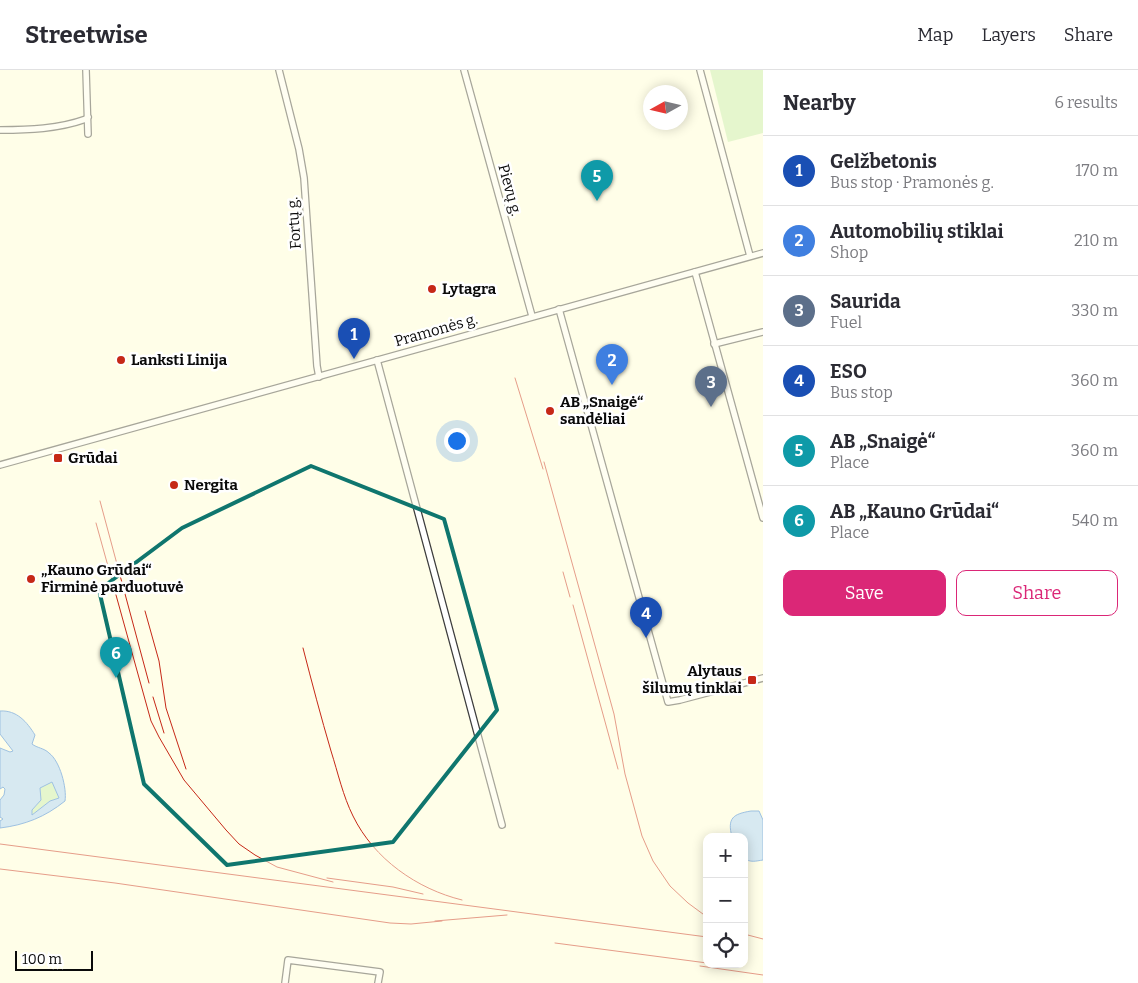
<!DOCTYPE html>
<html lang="en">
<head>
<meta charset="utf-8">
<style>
  body { margin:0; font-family:Bitter,serif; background:#f2f2f3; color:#2b2b33 }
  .controls { position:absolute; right:15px; bottom:15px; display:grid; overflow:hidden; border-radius:10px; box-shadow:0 2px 12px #0003 }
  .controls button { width:45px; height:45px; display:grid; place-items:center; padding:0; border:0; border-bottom:1px solid #e1e1e2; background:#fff; color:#2b2b33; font:25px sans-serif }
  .compass { position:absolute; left:643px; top:15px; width:45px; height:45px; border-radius:50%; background:#fff; box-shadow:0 2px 12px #0003; rotate:262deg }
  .scale { position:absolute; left:15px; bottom:12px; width:78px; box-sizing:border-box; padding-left:5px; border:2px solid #0a0a0a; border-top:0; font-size:14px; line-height:18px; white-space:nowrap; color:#0a0a0a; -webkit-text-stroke:4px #fff; paint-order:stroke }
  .you { position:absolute; left:456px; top:370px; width:18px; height:18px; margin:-12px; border:4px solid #fff; border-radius:50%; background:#1a73e8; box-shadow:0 0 0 8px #1a73e833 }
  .badge { display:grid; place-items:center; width:32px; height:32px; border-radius:50%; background:#db2777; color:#fff; font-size:16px; font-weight:700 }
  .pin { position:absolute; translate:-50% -41px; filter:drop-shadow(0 1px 2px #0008) }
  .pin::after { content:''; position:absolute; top:26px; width:18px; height:15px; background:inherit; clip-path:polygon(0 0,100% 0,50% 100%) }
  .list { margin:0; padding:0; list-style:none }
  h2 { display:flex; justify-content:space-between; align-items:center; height:65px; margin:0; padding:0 20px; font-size:21px }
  h2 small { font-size:16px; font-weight:400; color:#7c7c81 }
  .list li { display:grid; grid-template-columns:32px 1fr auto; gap:15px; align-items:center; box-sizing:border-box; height:70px; padding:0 20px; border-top:1px solid #e1e1e2 }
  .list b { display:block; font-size:19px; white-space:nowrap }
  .list p { margin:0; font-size:16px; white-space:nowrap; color:#7c7c81 }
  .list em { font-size:16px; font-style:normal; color:#7c7c81 }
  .actions { display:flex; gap:10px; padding:15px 20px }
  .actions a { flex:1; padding:11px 0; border:1px solid #db2777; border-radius:10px; text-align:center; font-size:18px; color:#db2777 }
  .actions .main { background:#db2777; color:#fff }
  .icon { flex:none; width:28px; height:28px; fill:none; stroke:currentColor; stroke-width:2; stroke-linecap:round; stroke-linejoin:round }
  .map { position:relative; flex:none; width:763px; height:913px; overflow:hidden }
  header { display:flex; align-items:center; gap:30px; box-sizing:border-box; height:70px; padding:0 25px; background:#fff; border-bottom:1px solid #e1e1e2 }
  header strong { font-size:24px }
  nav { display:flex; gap:28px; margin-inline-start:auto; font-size:18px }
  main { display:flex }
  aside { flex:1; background:#fff }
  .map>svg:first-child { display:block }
</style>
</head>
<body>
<header>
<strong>Streetwise</strong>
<nav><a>Map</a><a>Layers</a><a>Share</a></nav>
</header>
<main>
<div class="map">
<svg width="763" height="913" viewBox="0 0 763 913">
  <rect width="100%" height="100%" fill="#fffee8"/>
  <g fill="#c5edae">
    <path d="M710,0H763V63L728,72Z"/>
    <path d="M50,712L53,713L59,728L50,731L32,745V740C40,733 42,728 40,718Z"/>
  </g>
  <g fill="#a7d0fc" stroke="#2778da" fill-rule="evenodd">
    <path d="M0,641C17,640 27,652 35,665L32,674C37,678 44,678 49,683C60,691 67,718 65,731C45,747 25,755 0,758V751L3,749L0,747V730L4,725L5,719L3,717L0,719V678L10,682L13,681L0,664ZM52,712L59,728L50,731L32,745V740L41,730L40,718Z"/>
    <path d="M751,741H759L763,750V790C756,791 750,793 744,788V767H732C727,748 733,744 751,741Z"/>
  </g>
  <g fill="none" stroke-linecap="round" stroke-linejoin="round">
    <defs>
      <g id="minor">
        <path d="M86,0L88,64"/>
        <path d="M279,0L299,79L304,108L317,296L319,307"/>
        <path d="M464,0L532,246"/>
        <path d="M700,0L750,186"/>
        <path d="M0,60C29,60 58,59 86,49L88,47"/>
        <path d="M695,202L763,448"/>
        <path d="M559,239L668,632L680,630L763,608"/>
        <path d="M714,274L763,262"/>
        <path d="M377,290L502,755"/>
        <path d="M0,395L763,183"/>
        <path d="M285,913L288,890L380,902L378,913"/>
      </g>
    </defs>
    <use href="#minor" stroke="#3d3d3d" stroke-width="8"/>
    <use href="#minor" stroke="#fff" stroke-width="5.5"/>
    <g stroke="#c62817" stroke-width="1">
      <path d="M515,308L543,399"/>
      <path d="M544,392L614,644L625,704L642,766L653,791L670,816L688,833L707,847"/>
      <path d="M100,431L149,613"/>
      <path d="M96,453L151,651L159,667L184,710L226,760L239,774L255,785L277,797L333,812"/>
      <path d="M563,502L570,527"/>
      <path d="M573,535L618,699"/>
      <path d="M145,541L159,591L166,638L186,699"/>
      <path d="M303,578C312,613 321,647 331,681C338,703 343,726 353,746C374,789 417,819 462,830"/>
      <path d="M153,627L164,663"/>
      <path d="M0,774L707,867"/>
      <path d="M0,799L115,813L390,853L411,854L442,851"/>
      <path d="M327,808L393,817L423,824"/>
      <path d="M435,851L507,845"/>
      <path d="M744,864L763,869"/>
      <path d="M555,873L707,893"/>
      <path d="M700,896L763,905"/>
    </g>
  </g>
  <path d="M0 0H763V913H0ZM311,396L444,449L497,640L393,772L227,795L144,714L99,520L182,458Z" fill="#fffee8" fill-opacity=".55" fill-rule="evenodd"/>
  <path fill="none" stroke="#0f766e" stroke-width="4" stroke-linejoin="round" d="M311,396L444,449L497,640L393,772L227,795L144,714L99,520L182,458Z"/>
  <g fill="#c62817" stroke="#fff" stroke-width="2">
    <circle cx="432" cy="219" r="5"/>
    <circle cx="121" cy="290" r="5"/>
    <circle cx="550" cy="341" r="5"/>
    <rect x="53" y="383" width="10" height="10" rx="2.5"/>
    <circle cx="174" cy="415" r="5"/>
    <circle cx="31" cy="509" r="5"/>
    <rect x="747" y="605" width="10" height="10" rx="2.5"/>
  </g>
  <g text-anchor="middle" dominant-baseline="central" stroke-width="5" stroke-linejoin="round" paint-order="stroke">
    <g font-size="15" fill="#0a0a0a" stroke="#fff">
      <text transform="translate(510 120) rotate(75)">Pievų g.</text>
      <text transform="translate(294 153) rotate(-94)">Fortų g.</text>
      <text transform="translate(436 260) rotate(-16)">Pramonės g.</text>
    </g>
    <g font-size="15" font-weight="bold" fill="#0a0a0a" stroke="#fff" text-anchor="start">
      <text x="442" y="219">Lytagra</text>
      <text x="131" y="290">Lanksti Linija</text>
      <text x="560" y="332">AB „Snaigė“<tspan x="560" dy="17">sandėliai</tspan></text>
      <text x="68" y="388">Grūdai</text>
      <text x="184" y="415">Nergita</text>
      <text x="41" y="500">„Kauno Grūdai“<tspan x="41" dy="17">Firminė parduotuvė</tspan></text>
      <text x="742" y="601" text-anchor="end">Alytaus<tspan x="742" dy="17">šilumų tinklai</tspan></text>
    </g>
  </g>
</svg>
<div class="controls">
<button>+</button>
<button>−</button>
<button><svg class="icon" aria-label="locate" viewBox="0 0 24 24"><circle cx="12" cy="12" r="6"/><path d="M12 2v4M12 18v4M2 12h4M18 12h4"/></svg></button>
</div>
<svg class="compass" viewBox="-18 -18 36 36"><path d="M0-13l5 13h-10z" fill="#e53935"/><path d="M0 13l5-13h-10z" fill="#7c7c81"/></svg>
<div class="scale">100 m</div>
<div class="you"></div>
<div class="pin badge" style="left:354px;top:289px;background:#1a4fb4">1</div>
<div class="pin badge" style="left:612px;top:315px;background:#3f7fe0">2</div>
<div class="pin badge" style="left:711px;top:337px;background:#5c6f8a">3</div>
<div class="pin badge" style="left:646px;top:568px;background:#1a4fb4">4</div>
<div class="pin badge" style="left:597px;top:131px;background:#0f9aa8">5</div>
<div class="pin badge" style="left:116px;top:608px;background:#0f9aa8">6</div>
</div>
<aside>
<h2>Nearby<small>6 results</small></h2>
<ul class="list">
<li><span class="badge" style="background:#1a4fb4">1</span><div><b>Gelžbetonis</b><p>Bus stop · Pramonės g.</p></div><em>170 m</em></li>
<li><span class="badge" style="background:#3f7fe0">2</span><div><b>Automobilių stiklai</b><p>Shop</p></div><em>210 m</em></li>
<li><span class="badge" style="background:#5c6f8a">3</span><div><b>Saurida</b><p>Fuel</p></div><em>330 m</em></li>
<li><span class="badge" style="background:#1a4fb4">4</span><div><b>ESO</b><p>Bus stop</p></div><em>360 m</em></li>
<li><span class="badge" style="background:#0f9aa8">5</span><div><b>AB „Snaigė“</b><p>Place</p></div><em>360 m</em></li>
<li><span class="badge" style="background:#0f9aa8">6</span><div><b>AB „Kauno Grūdai“</b><p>Place</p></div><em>540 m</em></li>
</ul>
<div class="actions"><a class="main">Save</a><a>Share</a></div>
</aside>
</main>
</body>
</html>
